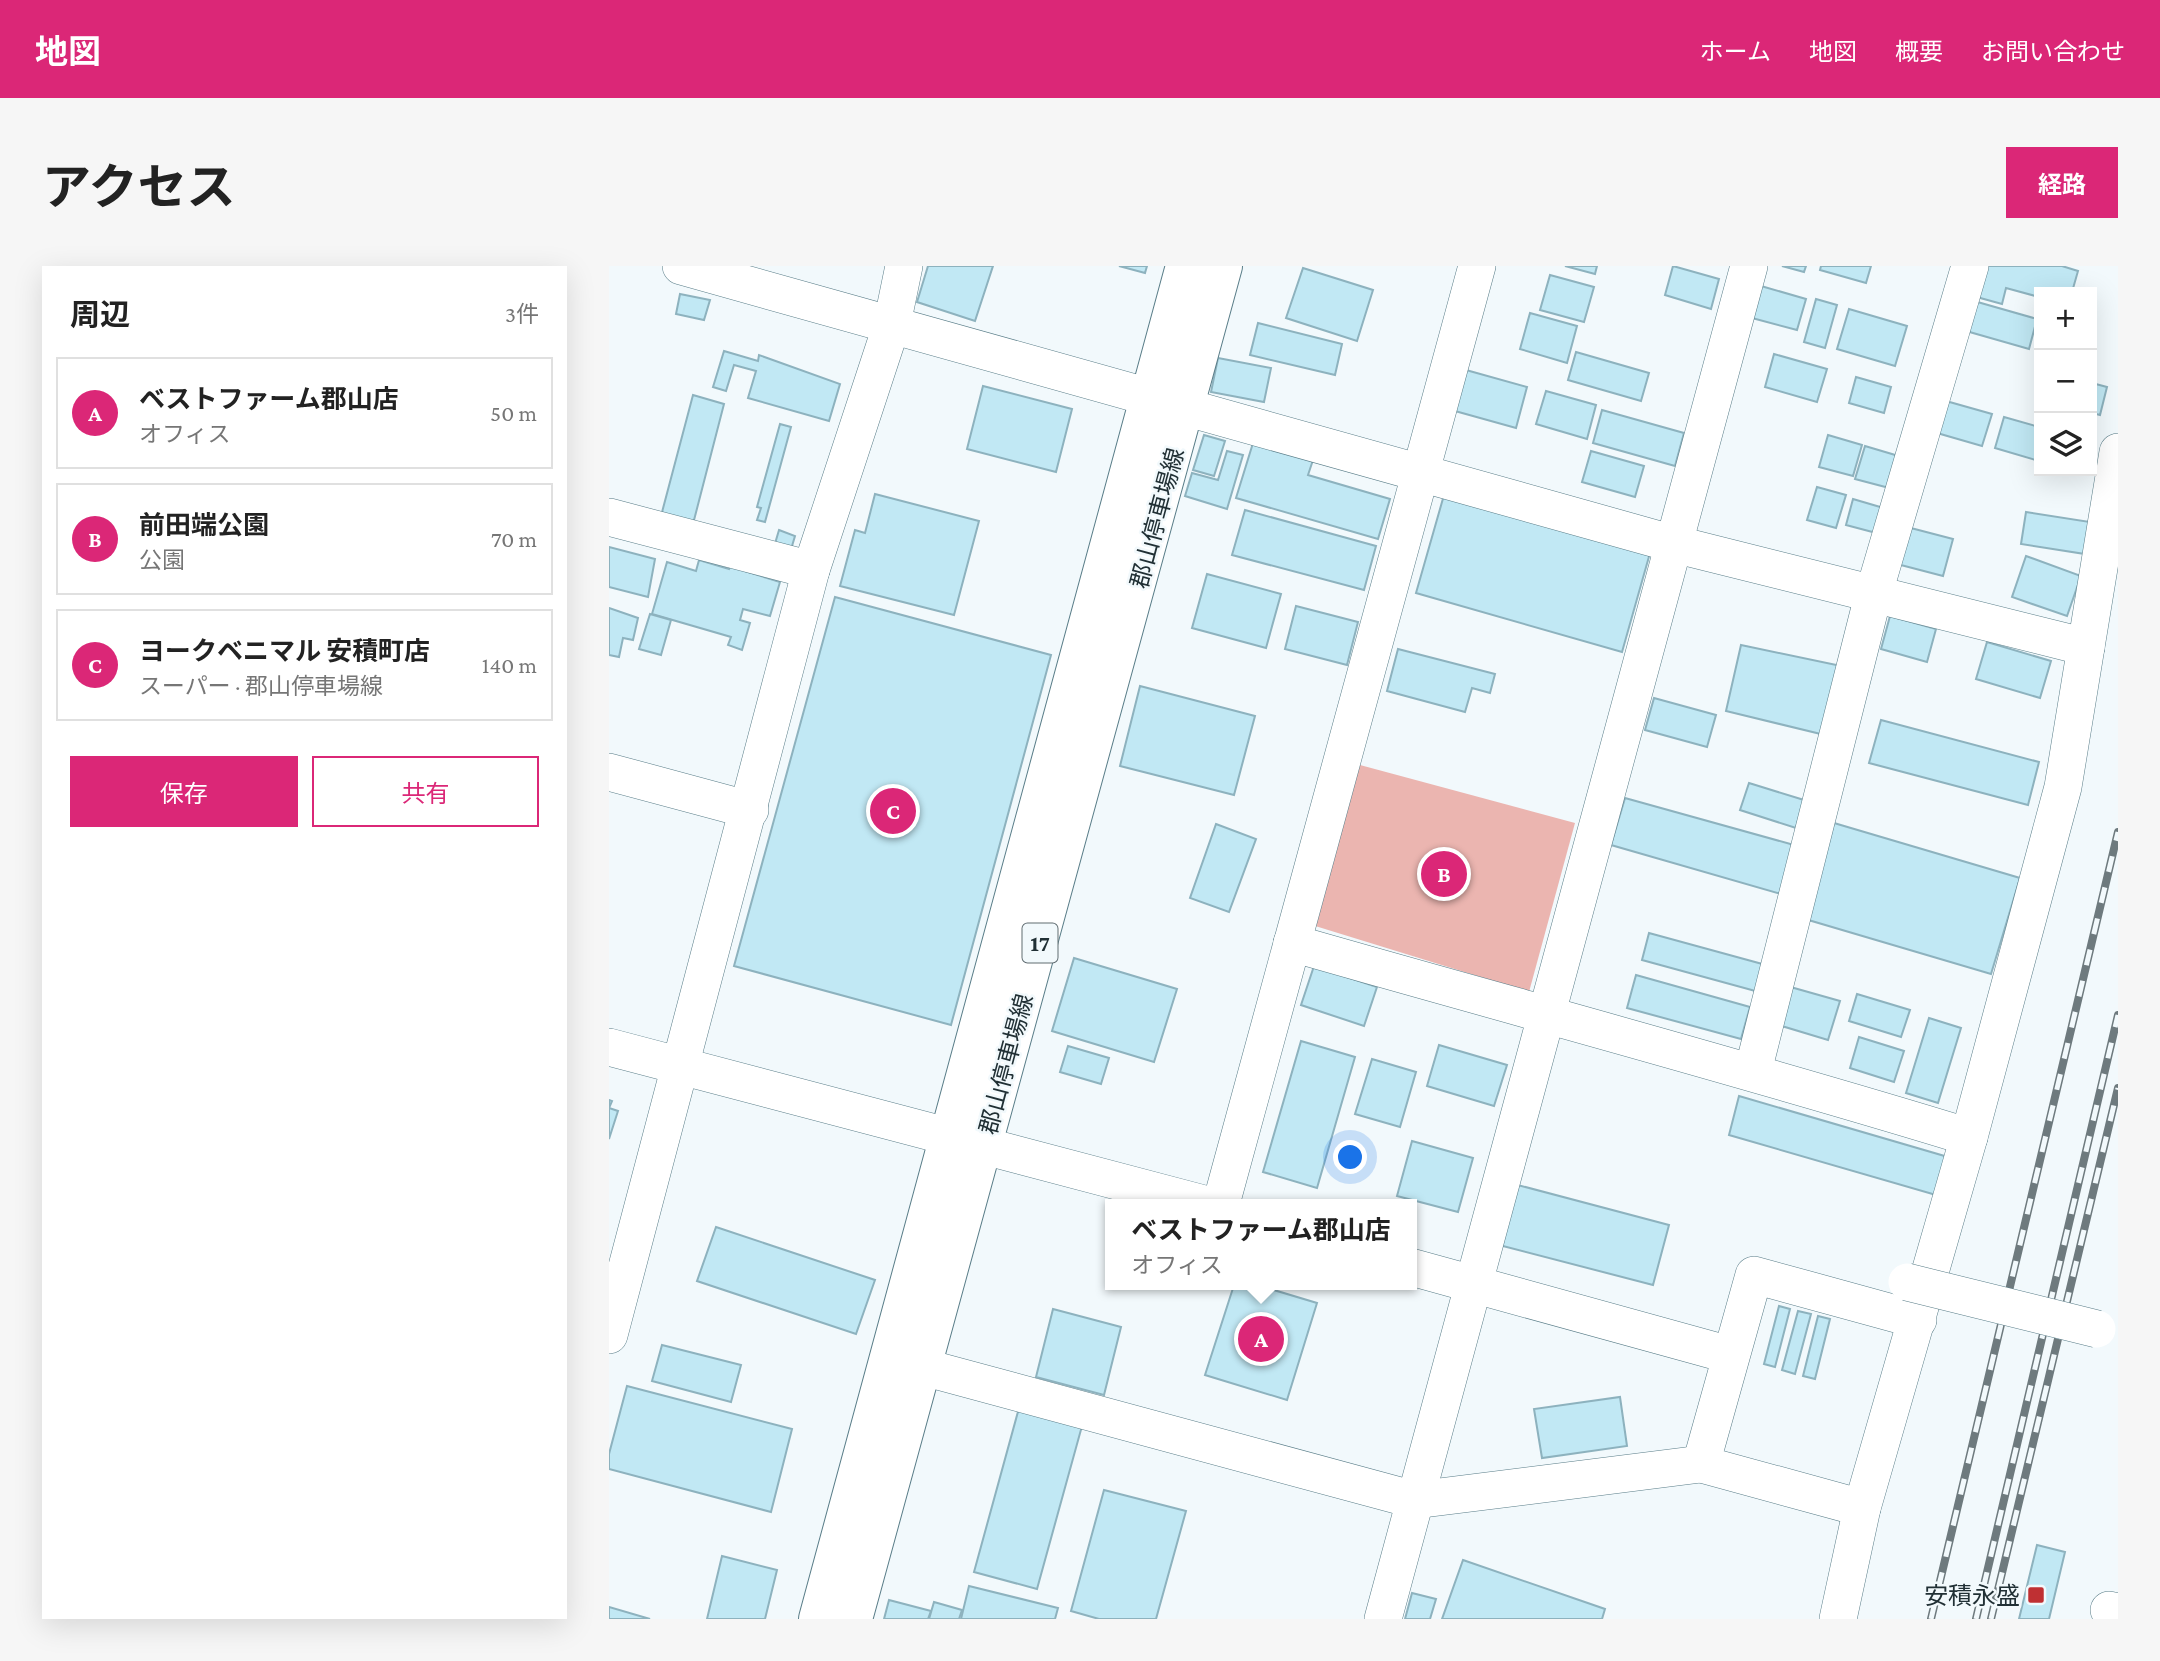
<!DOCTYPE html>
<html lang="ja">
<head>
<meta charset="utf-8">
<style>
  body { margin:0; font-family:"Crimson Pro","Noto Sans JP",serif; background:#f6f6f6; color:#222 }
  .controls { position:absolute; right:21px; top:21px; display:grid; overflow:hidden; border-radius:0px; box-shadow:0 7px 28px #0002 }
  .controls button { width:63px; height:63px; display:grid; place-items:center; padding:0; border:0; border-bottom:2px solid #e0e0e0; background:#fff; color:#222; font:35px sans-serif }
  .you { position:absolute; left:742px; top:892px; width:24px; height:24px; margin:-18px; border:5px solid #fff; border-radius:50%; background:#1a73e8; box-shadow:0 0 0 10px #1a73e833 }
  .badge { display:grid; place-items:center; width:46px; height:46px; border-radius:50%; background:#db2777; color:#fff; font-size:23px; font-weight:700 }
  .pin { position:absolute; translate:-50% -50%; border:4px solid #fff; box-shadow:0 2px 7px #0006 }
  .popup { position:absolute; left:496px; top:933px; width:312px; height:91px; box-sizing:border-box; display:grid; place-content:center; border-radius:0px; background:#fff; filter:drop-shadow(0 2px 5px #0005); font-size:23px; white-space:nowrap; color:#767676 }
  .popup b { font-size:26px; color:#222 }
  .popup::after { content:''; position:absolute; left:50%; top:100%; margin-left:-14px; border:14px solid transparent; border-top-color:#fff }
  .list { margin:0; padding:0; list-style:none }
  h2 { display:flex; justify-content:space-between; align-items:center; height:91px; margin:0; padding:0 28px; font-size:30px }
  h2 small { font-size:23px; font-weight:400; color:#767676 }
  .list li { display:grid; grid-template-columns:46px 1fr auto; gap:21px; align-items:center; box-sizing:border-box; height:112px; margin:0 14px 14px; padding:0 14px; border:2px solid #e0e0e0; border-radius:0px }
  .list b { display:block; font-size:26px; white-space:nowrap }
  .list p { margin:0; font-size:23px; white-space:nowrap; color:#767676 }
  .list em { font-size:23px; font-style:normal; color:#767676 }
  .actions { display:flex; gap:14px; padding:21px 28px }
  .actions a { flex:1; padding:16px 0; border:2px solid #db2777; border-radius:0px; text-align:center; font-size:24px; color:#db2777 }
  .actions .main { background:#db2777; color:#fff }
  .icon { flex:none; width:38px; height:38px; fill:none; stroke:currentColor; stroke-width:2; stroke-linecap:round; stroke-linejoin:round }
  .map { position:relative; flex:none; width:1509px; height:1353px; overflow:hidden; border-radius:0px }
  header { display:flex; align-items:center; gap:42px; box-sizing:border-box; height:98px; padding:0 35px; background:#db2777; color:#fff }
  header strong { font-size:33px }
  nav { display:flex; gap:38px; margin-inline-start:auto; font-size:24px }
  .intro { display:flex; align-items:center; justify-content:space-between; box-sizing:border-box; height:168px; padding:0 42px }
  h1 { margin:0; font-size:49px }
  .button { padding:18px 32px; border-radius:0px; background:#db2777; color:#fff; font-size:24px; font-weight:700 }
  main { display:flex; gap:42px; padding:0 42px }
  aside { flex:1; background:#fff; border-radius:0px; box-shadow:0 7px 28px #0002 }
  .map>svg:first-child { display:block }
</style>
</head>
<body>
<header>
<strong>地図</strong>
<nav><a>ホーム</a><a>地図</a><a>概要</a><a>お問い合わせ</a></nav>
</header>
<div class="intro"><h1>アクセス</h1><a class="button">経路</a></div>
<main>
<aside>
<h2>周辺<small>3件</small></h2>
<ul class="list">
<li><span class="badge">A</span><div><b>ベストファーム郡山店</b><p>オフィス</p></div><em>50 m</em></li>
<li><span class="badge">B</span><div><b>前田端公園</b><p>公園</p></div><em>70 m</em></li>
<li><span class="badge">C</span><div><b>ヨークベニマル 安積町店</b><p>スーパー · 郡山停車場線</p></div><em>140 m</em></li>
</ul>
<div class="actions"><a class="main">保存</a><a>共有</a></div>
</aside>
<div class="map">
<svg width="1509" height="1353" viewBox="0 0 1509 1353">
  <rect width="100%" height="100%" fill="#f2f9fc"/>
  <path fill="#ebb5b0" d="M751,499L966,557L920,726L703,659Z"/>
  <g fill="#c1e8f4" stroke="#8db2be" stroke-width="2">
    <path d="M319,0H384L366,55L308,36Z"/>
    <path d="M510,0H538L536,7Z"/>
    <path d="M956,0H988L986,8Z"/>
    <path d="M1064,0L1110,13L1102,43L1056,29Z"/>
    <path d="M1173,0H1197L1195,6Z"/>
    <path d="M1212,0H1262L1257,17L1211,4Z"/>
    <path d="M1372,0H1453L1469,5L1463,26H1430V31L1397,22L1393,38L1364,30Z"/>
    <path d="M694,2L764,24L748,75L677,52Z"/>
    <path d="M941,9L985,21L975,56L931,44Z"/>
    <path d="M1152,20L1197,33L1188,64L1143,52Z"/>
    <path d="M71,28L101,34L95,54L67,48Z"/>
    <path d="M1207,33L1228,39L1216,82L1195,76Z"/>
    <path d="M1365,35L1428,53L1420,83L1357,65Z"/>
    <path d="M1240,43L1298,60L1286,100L1228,83Z"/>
    <path d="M921,47L968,60L958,97L911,83Z"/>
    <path d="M649,57L733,78L726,109L641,89Z"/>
    <path d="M115,85L149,95L150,89L231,118L220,155L139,132L147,105L125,99L117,125L104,121Z"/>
    <path d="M967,86L1040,107L1032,135L959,114Z"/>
    <path d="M1165,88L1218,103L1208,136L1156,121Z"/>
    <path d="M609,92L662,102L655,136L602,126Z"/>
    <path d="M857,104L918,121L907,162L846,145Z"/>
    <path d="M1247,111L1282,121L1275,147L1240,137Z"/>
    <path d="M1483,117L1498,121L1491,149L1483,147Z"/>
    <path d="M374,120L463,143L447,206L358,183Z"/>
    <path d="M937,125L987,139L978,173L927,158Z"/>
    <path d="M84,129L115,138L84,258L52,250Z"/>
    <path d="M1337,135L1383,148L1373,180L1328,167Z"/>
    <path d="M993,144L1075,167L1066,200L984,177Z"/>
    <path d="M1395,151L1430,161V195L1386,182Z"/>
    <path d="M171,158L182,161L156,256L148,254L152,242L148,241Z"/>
    <path d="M595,169L616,175L605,210L584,204Z"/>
    <path d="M1219,169L1253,179L1244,210L1210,201Z"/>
    <path d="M644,177L704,194L699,209L781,233L769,273L627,232Z"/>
    <path d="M1256,180L1293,191L1284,223L1246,213Z"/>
    <path d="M618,185L634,189L618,243L576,230L583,207L609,214Z"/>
    <path d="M982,185L1035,200L1026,231L973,216Z"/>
    <path d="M1208,221L1237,229L1227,262L1198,254Z"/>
    <path d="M266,228L370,255L345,349L231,320L246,264L256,267Z"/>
    <path d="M835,229L1041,287L1013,386L807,327Z"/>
    <path d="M1244,233L1278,243L1271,268L1237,259Z"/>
    <path d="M636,244L767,280L755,324L623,289Z"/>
    <path d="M1417,246L1481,256L1476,288L1412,278Z"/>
    <path d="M1298,261L1344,273L1334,310L1288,298Z"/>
    <path d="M170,264L186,270L183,280L165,281Z"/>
    <path d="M0,281L46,293L39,331L0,321Z"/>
    <path d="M1417,290L1472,310L1458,350L1403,331Z"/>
    <path d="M90,294L120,303L122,296L136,305L171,316L161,350L134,343L131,354L141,357L133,384L119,379L122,371L43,348L58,296L87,305Z"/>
    <path d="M598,308L672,328L657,382L583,362Z"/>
    <path d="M226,331L442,389L342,759L125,700Z"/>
    <path d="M687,340L749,356L738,399L676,383Z"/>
    <path d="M0,342L29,352L24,374L14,372L10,391L0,389Z"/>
    <path d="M41,348L62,354L52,389L30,383Z"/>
    <path d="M1281,350L1327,363L1318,396L1272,383Z"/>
    <path d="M1378,376L1442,395L1431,432L1367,413Z"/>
    <path d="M1132,379L1237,401L1220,470L1117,445Z"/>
    <path d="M789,383L886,408L881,427L863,422L856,446L778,425Z"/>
    <path d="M531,420L646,450L625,529L511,500Z"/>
    <path d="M1045,432L1107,449L1098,481L1036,464Z"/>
    <path d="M1272,454L1430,496L1419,539L1260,497Z"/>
    <path d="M1140,517L1195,534L1187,562L1131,544Z"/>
    <path d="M1016,532L1185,579L1172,628L1002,579Z"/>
    <path d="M1225,557L1411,612L1382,708L1196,653Z"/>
    <path d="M607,558L647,573L620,646L581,632Z"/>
    <path d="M1040,667L1157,699L1150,726L1033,694Z"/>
    <path d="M465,692L568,723L545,796L443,765Z"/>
    <path d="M705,700L768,721L755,760L692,739Z"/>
    <path d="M1027,709L1141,741L1132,773L1018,742Z"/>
    <path d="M1178,720L1231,735L1219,774L1166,758Z"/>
    <path d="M1248,728L1301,744L1292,771L1240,755Z"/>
    <path d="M1320,752L1352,762L1329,837L1297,827Z"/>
    <path d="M1250,771L1295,785L1285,816L1241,802Z"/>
    <path d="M692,775L746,791L708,922L654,906Z"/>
    <path d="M830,779L898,799L885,840L818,820Z"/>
    <path d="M459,780L500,792L492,818L451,806Z"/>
    <path d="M763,793L807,806L791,861L746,848Z"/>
    <path d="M1130,830L1339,891L1327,929L1120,869Z"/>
    <path d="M0,834L3,835L0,842L9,845L0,873Z"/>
    <path d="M803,875L864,892L849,946L788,930Z"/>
    <path d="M905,918L1060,959L1044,1019L890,979Z"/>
    <path d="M107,961L266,1014L247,1068L88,1015Z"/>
    <path d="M625,1019H648L708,1037L678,1134L596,1109Z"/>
    <path d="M1170,1040L1181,1043L1166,1101L1155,1098Z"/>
    <path d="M444,1043L512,1061L495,1129L427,1111Z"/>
    <path d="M1189,1045L1202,1048L1186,1108L1173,1104Z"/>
    <path d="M1209,1050L1221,1053L1206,1113L1194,1110Z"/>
    <path d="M53,1079L132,1099L122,1136L43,1115Z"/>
    <path d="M18,1120L183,1163L162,1246L0,1203V1188Z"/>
    <path d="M1011,1131L1018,1180L933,1192L925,1143Z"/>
    <path d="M410,1142L473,1160L428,1323L365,1306Z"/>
    <path d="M495,1224L577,1245L547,1353H490L462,1345Z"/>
    <path d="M1428,1279L1456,1286L1440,1353H1410Z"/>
    <path d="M113,1290L168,1304L156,1353H98Z"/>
    <path d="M854,1294L996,1343L993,1353H833Z"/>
    <path d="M360,1320L449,1342L446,1353H352Z"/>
    <path d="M803,1327L827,1333L821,1353H796Z"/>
    <path d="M280,1334L322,1345L319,1353H275Z"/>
    <path d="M325,1336L353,1344L350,1353H320Z"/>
    <path d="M0,1341L41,1353H0Z"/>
  </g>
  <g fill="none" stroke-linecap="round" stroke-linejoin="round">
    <defs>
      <g id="minor">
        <path d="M72,0L1065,278L1477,381"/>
        <path d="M0,251L202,304"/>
        <path d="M0,506L141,544"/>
        <path d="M683,677C909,742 1136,802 1360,871"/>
        <path d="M0,781L595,938"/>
        <path d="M1144,805L1264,330L1361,0"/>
        <path d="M612,938L868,0"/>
        <path d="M802,1001L1121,1089"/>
        <path d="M0,1069L202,304L283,58L295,0"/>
        <path d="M314,1101L806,1234L1092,1198"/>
        <path d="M1253,1242L1092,1198L1145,1009L1309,1054"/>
        <path d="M1500,1344L1509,1346"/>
        <path d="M774,1353L1140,0"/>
        <path d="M1229,1353L1253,1242L1360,871L1454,521L1509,186"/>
      </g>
      <g id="major">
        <path d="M209,1353L576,0"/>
        <path d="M244,1353L614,0"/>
      </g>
    </defs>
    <use href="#minor" stroke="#597d88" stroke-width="38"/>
    <use href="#major" stroke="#597d88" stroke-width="40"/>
    <use href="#minor" stroke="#fff" stroke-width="37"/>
    <use href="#major" stroke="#fff" stroke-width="38"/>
    <defs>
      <g id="rail">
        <path d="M1322,1353L1509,566"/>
        <path d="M1367,1353L1509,749"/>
        <path d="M1382,1353L1509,822"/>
      </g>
    </defs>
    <use href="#rail" stroke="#6e7a7e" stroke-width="8"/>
    <use href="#rail" stroke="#f2f9fc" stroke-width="5" stroke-dasharray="16" stroke-linecap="butt"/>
    <defs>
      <path id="minor-bridge" d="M1298,1016L1488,1063"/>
    </defs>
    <use href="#minor-bridge" stroke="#597d88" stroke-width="38" stroke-linecap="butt"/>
    <use href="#minor-bridge" stroke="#fff" stroke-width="37"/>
  </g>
  <rect fill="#bf3033" stroke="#f2f9fc" stroke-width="2.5" x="1418" y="1320" width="18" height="18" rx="3.5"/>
  <g text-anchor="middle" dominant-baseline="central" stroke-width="5" stroke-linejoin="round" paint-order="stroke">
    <rect fill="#f2f9fc" stroke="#606c71" stroke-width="2" x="413.5" y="657.5" width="35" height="39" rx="5"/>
    <g font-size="23" font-weight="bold" fill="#213035">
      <text x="431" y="677">17</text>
    </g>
    <g font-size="24" fill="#213035" stroke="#f2f9fc">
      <text transform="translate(548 252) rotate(-75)">郡山停車場線</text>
      <text transform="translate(397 798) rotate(-75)">郡山停車場線</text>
    </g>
    <g font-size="24" fill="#213035" stroke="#f2f9fc" text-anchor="end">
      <text x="1411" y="1329">安積永盛</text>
    </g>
  </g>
</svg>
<div class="controls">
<button>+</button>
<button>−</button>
<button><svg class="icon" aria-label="layers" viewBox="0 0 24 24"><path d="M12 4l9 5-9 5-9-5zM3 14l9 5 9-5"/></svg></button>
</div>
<div class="you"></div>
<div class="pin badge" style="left:652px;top:1073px">A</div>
<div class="popup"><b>ベストファーム郡山店</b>オフィス</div>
<div class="pin badge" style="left:835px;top:608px">B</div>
<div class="pin badge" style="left:284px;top:545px">C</div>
</div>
</main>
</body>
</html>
